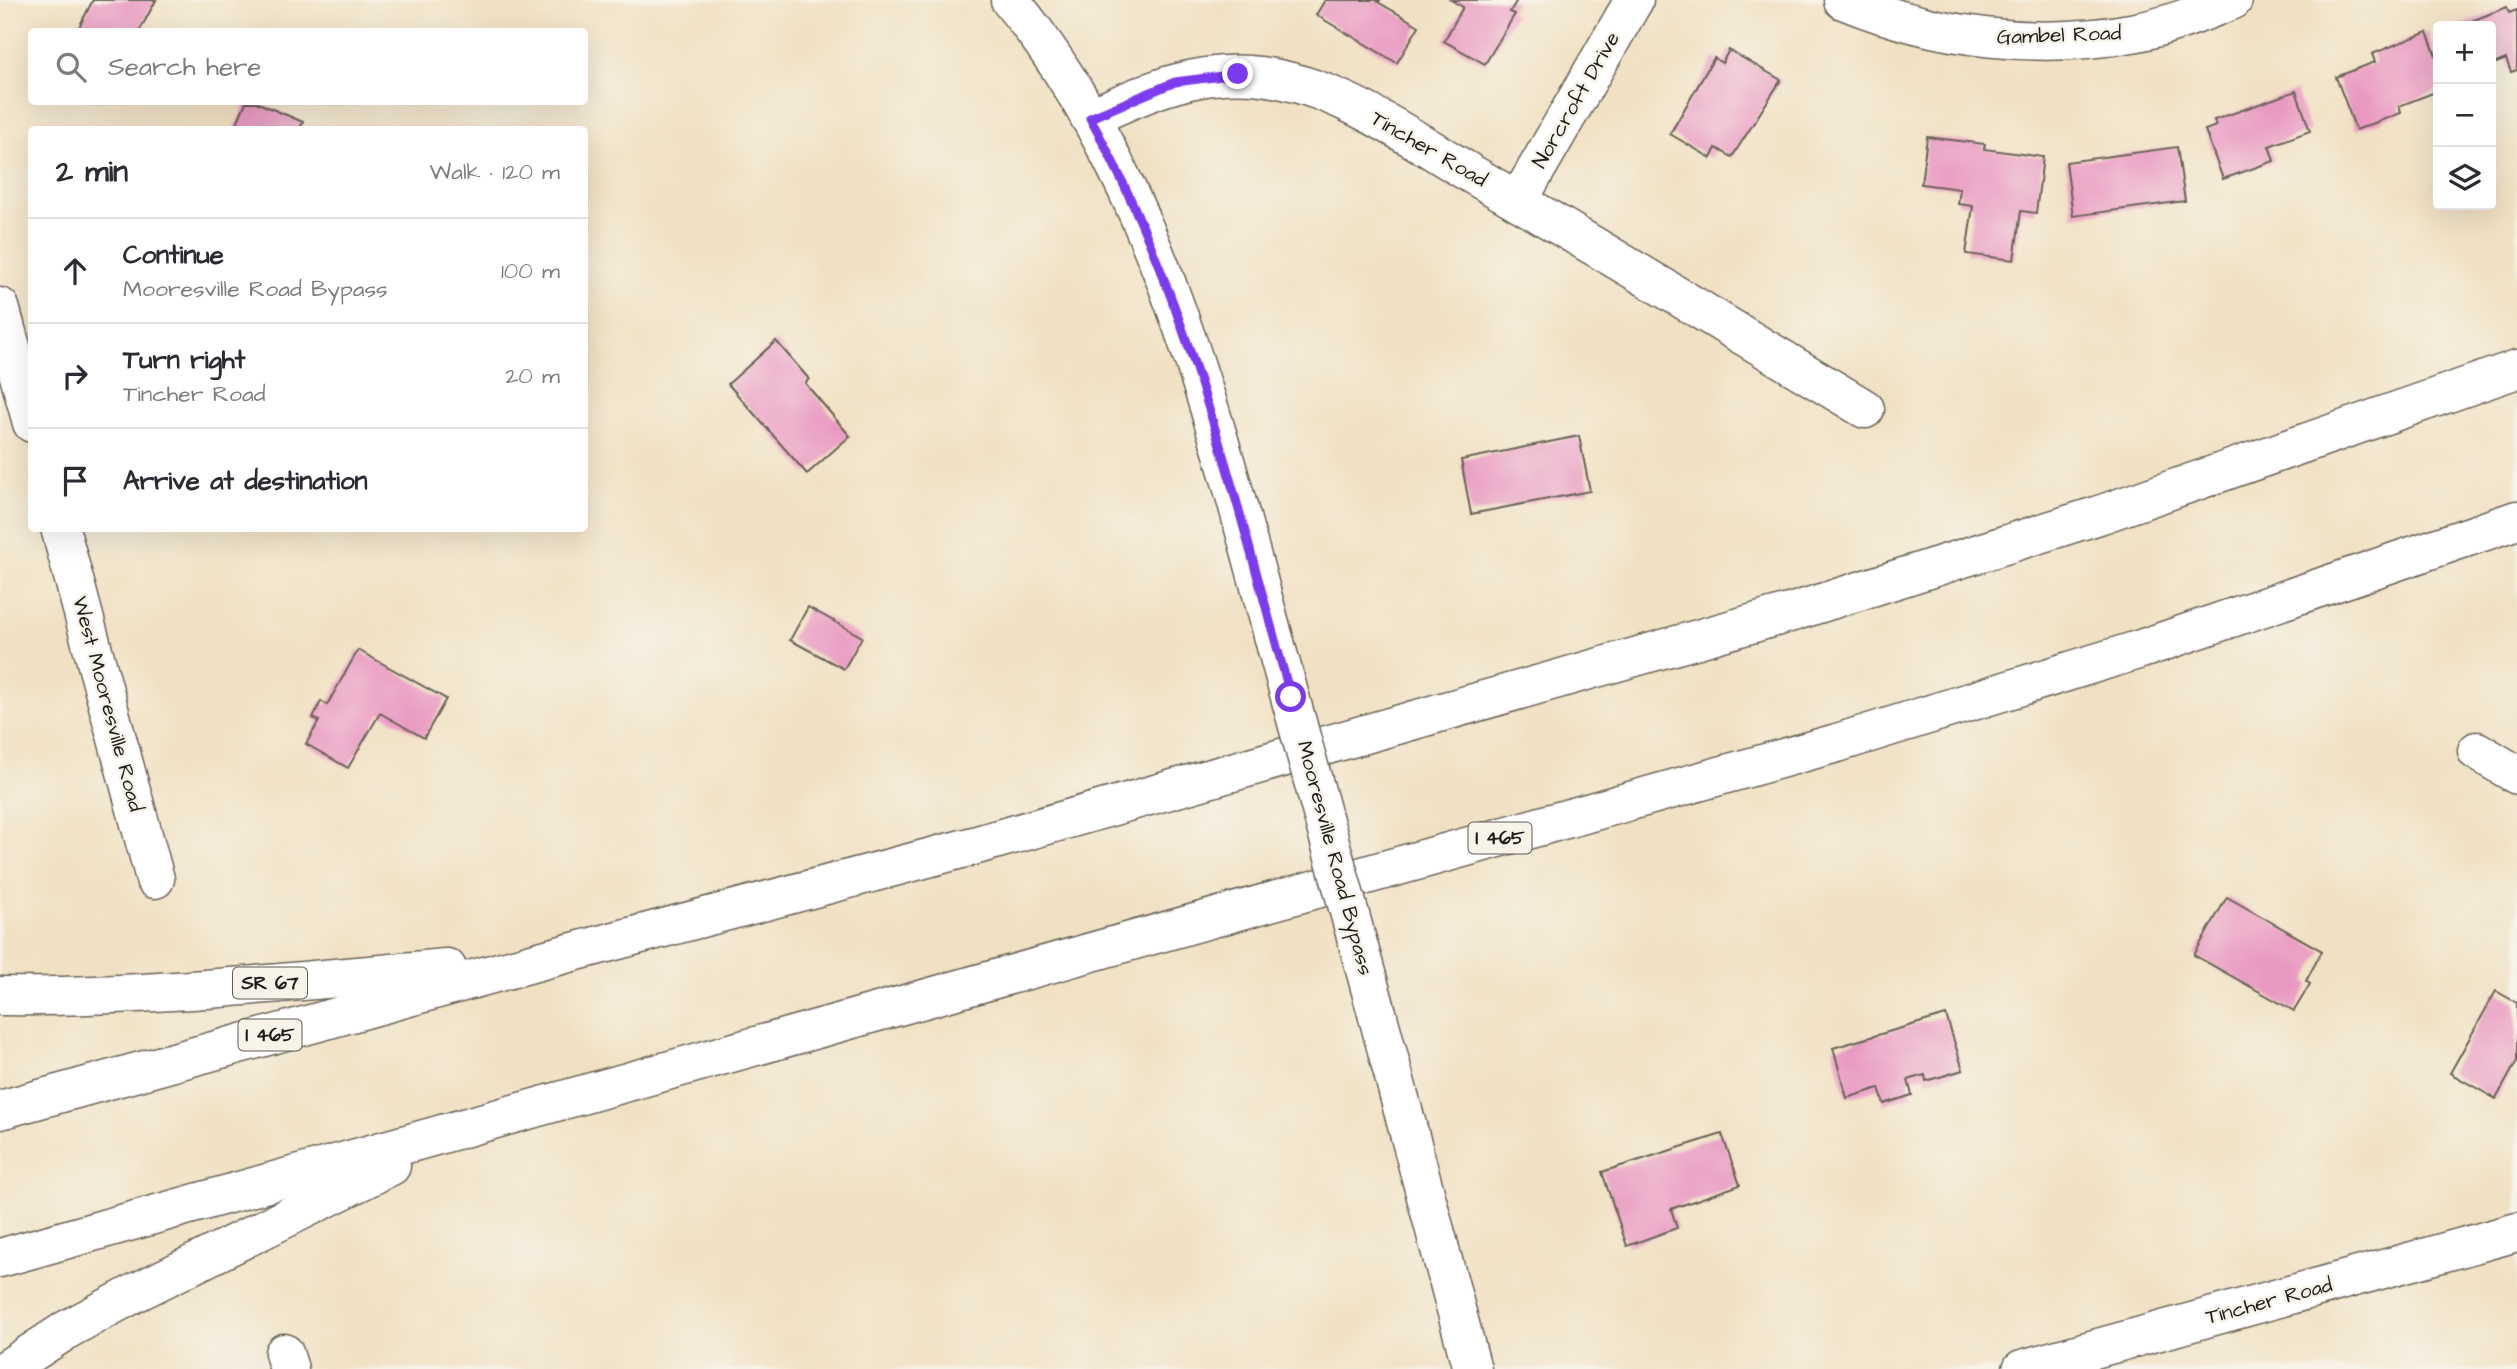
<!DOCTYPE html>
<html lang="en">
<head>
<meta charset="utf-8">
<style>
  body { margin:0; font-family:"Architects Daughter",sans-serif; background:#f2f2f3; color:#2b2b33 }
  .controls { position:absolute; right:21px; top:21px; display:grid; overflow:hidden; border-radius:7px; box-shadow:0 7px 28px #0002 }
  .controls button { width:63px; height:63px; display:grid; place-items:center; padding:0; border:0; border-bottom:2px solid #e1e1e2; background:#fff; color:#2b2b33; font:35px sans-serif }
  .stop { position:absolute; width:21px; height:21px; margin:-16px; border:5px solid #7c3aed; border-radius:50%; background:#fff }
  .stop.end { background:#7c3aed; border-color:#fff; box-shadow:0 2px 7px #0008 }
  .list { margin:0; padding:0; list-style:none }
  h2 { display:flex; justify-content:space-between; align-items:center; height:91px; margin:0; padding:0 28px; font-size:30px }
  h2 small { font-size:23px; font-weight:400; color:#7c7c81 }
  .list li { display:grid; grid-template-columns:46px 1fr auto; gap:21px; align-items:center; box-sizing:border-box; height:105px; padding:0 28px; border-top:2px solid #e1e1e2 }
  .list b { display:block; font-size:26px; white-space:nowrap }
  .list p { margin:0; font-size:23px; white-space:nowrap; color:#7c7c81 }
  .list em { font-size:23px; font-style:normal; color:#7c7c81 }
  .icon { flex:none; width:38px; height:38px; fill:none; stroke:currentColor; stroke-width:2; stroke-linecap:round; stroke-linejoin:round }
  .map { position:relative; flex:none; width:2517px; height:1369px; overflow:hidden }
  .search { position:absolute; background:#fff; box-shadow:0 7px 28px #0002; left:28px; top:28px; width:560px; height:77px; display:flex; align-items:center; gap:18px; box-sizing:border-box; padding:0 24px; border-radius:7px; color:#7c7c81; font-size:26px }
  .panel { position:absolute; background:#fff; box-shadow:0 7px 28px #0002; left:28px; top:126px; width:560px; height:406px; border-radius:7px }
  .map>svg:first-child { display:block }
</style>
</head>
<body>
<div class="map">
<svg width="2517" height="1369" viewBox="0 0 2517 1369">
  <rect width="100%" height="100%" fill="#f7f3e8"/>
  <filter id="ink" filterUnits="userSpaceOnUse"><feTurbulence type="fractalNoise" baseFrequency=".0143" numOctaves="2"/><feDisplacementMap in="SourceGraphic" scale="14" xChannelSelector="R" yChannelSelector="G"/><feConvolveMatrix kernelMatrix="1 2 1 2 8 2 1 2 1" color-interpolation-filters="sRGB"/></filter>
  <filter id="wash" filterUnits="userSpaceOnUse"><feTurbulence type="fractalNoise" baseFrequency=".00686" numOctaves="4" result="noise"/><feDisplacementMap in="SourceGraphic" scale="28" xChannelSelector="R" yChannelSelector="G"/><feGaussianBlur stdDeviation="1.57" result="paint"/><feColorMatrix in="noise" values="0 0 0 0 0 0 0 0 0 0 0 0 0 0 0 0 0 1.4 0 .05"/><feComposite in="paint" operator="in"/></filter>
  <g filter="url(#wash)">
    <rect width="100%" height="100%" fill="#f1e1c3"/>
    <g id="blocks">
      <g fill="#e999c1">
        <path d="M93,0H156L139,32H83L78,29Z"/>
        <path d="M1325,0H1380L1378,2L1419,26L1397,63L1316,15Z"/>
        <path d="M1451,0H1517L1510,12L1515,14L1485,64L1444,41L1463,7Z"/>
        <path d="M2507,7L2509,13L2517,10V70L2511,72L2506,59L2491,65V26H2459Z"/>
        <path d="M2427,32L2438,61V91L2399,106L2401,113L2356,130L2336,77L2375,62L2372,54Z"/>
        <path d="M1729,50L1781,80L1732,157L1716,148L1711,158L1670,134L1714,58L1722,63Z"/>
        <path d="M2296,91L2310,131L2269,146L2274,161L2223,179L2205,130L2216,126L2214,120Z"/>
        <path d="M246,102H256L303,122L299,130H234Z"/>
        <path d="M1927,137L1985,144L1984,149L2043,157L2036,213L2021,211L2014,260L1966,254L1973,206L1958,204L1960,189L1921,184Z"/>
        <path d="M2177,147L2185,201L2073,216L2066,162Z"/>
        <path d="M776,341L809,379L805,383L850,436L807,474L728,384Z"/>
        <path d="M1579,436L1590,491L1471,514L1461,460Z"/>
        <path d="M808,607L862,637L844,669L790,640Z"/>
        <path d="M358,650L446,699L424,738L380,713L348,768L306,744L319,721L313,718L321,701L327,705Z"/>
        <path d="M2227,897L2322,951L2306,981L2310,984L2294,1011L2194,955Z"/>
        <path d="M2496,991L2517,1003V1061L2496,1099L2450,1073Z"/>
        <path d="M1946,1015L1963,1070L1926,1081L1925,1075L1908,1080L1912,1095L1884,1104L1879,1088L1847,1098L1833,1048Z"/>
        <path d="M1722,1134L1740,1185L1671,1209L1677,1228L1627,1246L1602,1172Z"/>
      </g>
    </g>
  </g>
  <g filter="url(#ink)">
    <use href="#blocks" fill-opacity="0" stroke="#676156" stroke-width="2"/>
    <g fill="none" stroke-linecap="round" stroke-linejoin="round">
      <defs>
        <g id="street">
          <path d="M1843,0C1936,38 2038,51 2137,32C2169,26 2202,12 2233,0"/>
          <path d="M1090,118C1145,92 1199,68 1261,76C1340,86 1408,137 1475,176C1606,252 1735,331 1865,409"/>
          <path d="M1518,201L1634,0"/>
          <path d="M0,307L32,423"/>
          <path d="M60,528L155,879"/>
          <path d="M2477,751L2517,775"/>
          <path d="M284,1353L289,1369"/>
          <path d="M2022,1369L2517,1232"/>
        </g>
        <g id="secondary">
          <path d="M1010,0C1156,176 1217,429 1276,646"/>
          <path d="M1377,1013L1472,1369"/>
        </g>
        <g id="highway">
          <path d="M0,996C149,998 298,981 447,968"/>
          <path d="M0,1110L539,961L977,845L1796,611L2099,515L2517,369"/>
          <path d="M0,1258L1837,743L2141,649L2517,520"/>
          <path d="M7,1369L68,1329L137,1292L391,1166"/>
        </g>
      </defs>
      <use href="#street" stroke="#676156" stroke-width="41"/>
      <use href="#secondary" stroke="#676156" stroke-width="41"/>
      <use href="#highway" stroke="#676156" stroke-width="41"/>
      <use href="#street" stroke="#fff" stroke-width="38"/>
      <use href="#secondary" stroke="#fff" stroke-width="38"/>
      <use href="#highway" stroke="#fff" stroke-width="38"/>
      <defs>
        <path id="secondary-bridge" d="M1276,646L1377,1013"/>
      </defs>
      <use href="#secondary-bridge" stroke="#676156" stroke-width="41" stroke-linecap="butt"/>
      <use href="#secondary-bridge" stroke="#fff" stroke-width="38"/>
    </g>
  </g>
  <g fill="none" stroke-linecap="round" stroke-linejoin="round" filter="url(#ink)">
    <path stroke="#7c3aed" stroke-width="9" d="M1238,74L1175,82L1090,118C1189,298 1235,501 1291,697"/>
  </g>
  <g text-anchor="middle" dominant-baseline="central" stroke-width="5" stroke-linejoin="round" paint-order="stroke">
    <g fill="#f7f3e8" stroke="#5e5c59" stroke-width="2">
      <rect x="1468.5" y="822.5" width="63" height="31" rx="5"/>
      <rect x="233" y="967.5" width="74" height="31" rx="5"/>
      <rect x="238.5" y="1019.5" width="63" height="31" rx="5"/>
    </g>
    <g font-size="19" font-weight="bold" fill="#1c1c1c">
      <text x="1500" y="838">I 465</text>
      <text x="270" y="983">SR 67</text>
      <text x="270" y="1035">I 465</text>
    </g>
    <g font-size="21" fill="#1c1c1c" stroke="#f7f3e8">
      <text transform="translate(2059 35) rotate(-2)">Gambel Road</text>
      <text transform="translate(1576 100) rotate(-60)">Norcroft Drive</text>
      <text transform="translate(1429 149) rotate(30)">Tincher Road</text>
      <text transform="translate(108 704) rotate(75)">West Mooresville Road</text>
      <text transform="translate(1335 858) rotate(75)">Mooresville Road Bypass</text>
      <text transform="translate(2269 1301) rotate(-15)">Tincher Road</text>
    </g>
  </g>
</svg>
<div class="controls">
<button>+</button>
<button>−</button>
<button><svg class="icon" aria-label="layers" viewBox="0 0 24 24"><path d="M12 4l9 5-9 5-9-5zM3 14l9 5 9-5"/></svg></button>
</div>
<div class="stop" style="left:1291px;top:697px"></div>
<div class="stop end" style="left:1238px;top:74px"></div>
<div class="search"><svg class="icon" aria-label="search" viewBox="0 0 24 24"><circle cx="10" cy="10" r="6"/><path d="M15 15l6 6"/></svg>Search here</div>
<section class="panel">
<h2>2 min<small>Walk · 120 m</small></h2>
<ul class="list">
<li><svg class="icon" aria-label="ahead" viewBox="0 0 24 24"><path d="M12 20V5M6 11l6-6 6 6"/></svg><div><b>Continue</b><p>Mooresville Road Bypass</p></div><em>100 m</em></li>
<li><svg class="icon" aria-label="right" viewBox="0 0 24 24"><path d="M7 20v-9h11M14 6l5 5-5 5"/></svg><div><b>Turn right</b><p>Tincher Road</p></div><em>20 m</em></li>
<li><svg class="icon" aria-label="arrive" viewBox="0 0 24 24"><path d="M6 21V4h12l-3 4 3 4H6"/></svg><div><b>Arrive at destination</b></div></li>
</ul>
</section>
</div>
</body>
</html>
